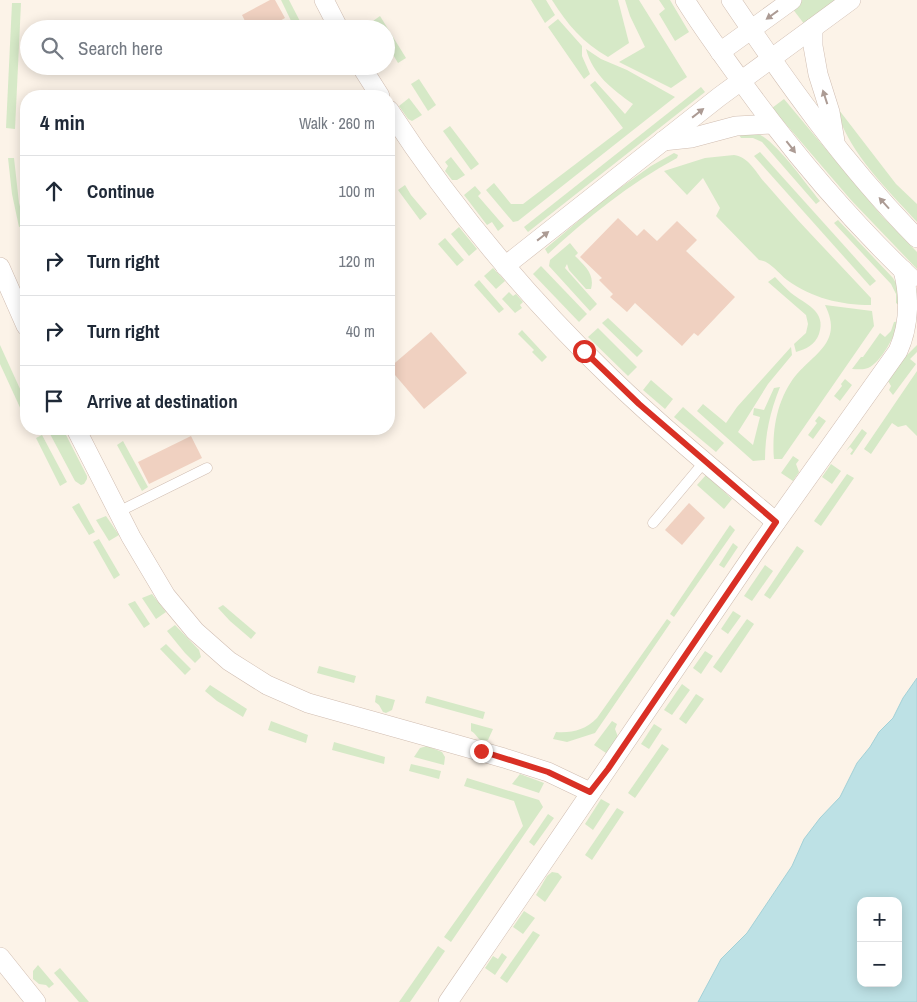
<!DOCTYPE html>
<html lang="en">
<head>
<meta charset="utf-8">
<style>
  body { margin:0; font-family:"Archivo Narrow",sans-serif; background:#f2f2f3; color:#1f2937 }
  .controls { position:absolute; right:15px; bottom:15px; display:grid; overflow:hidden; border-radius:10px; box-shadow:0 2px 12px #0003 }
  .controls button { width:45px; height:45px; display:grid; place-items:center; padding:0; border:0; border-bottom:1px solid #e0e1e3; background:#fff; color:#1f2937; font:25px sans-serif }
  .stop { position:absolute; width:15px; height:15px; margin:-11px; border:4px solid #d93025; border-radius:50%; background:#fff }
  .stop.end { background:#d93025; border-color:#fff; box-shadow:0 1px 5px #0008 }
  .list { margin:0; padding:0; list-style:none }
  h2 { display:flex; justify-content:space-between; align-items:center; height:65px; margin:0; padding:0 20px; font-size:21px }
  h2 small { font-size:16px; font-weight:400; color:#747a83 }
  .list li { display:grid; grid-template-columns:32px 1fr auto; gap:15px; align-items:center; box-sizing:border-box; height:70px; padding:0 20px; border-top:1px solid #e0e1e3 }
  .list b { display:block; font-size:19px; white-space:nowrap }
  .list em { font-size:16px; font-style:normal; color:#747a83 }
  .icon { flex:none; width:28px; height:28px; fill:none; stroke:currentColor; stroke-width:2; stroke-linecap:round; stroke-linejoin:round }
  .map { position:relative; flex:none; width:917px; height:1002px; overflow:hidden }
  .search { position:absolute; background:#fff; box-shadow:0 2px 12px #0003; left:20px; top:20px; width:375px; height:55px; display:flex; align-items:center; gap:12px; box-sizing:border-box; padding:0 18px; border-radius:28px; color:#747a83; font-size:19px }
  .panel { position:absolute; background:#fff; box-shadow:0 2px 12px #0003; left:20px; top:90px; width:375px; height:345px; border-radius:20px }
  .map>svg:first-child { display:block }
</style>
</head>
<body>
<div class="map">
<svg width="917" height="1002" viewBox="0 0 917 1002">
  <rect width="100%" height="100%" fill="#fcf3e8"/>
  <g fill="#d6e9c7">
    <path d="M281,0H289L304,29H295Z"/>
    <path d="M531,0H546L555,15L545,23Z"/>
    <path d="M552,0H618L629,43L608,57C583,43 567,24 552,0Z"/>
    <path d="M625,0H639L687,77L671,88L619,62L645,47L630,16Z"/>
    <path d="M659,0H670L689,32L675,41L659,14L665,9Z"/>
    <path d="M801,0H837L805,25L792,8Z"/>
    <path d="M12,3H21L15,129L6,128Z"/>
    <path d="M380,16L406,58L398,63L386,43V29H377L373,21Z"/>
    <path d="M558,19L582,46V56L590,74L584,79L548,27Z"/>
    <path d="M586,49L601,59L627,70L675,97L518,221L513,222L486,190L494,183L511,204H523L623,128L590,85L595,81L625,114L633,104C612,89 593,75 586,49Z"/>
    <path d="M419,79L436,105L428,111L411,84Z"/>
    <path d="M701,87L705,92L528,232L524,227Z"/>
    <path d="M409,98L422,115L412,121L408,119L399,106Z"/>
    <path d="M784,99L881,215L917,252V269L851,200L772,108Z"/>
    <path d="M839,110L896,184L917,204V222C887,189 851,155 837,112Z"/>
    <path d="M450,126L479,164L471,170L443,131Z"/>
    <path d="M757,133C778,143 804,182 820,201L816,204L762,142L753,138H741L739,135L740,134Z"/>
    <path d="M760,152L876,281L870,286L754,156Z"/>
    <path d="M674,153L678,155L677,158C629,184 588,217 548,254L545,249L607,197L651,166Z"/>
    <path d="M734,155C750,157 757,175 767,185C800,224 836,260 871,298V305C840,305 812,298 787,280C778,273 770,261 759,260L716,216L720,208L703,178L687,195L664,171L705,158Z"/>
    <path d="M451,157L465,175L457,180H452L445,171L448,166L445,162Z"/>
    <path d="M8,158H14L19,203L25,225L19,227L12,194Z"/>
    <path d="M405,185L411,195L427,214L420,220L398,190Z"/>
    <path d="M475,186L481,193L478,196L504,226L498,231L492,222L487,225L464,195Z"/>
    <path d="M838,220L893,278L900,290L899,305L896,303V294L891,284L834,223Z"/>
    <path d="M459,227L477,249L469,256L451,234Z"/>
    <path d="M445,238L464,260L457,266L438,244Z"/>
    <path d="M570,243L578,253L575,256C585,266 595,274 591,289H586L569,270L567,264L565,268L597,304L590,311L549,266L550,260Z"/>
    <path d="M541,266L587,314L579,322L533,274Z"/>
    <path d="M493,268L505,281L496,289L484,276Z"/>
    <path d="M775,277C780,282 785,288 791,293C805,304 827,311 819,334C815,345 806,349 796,352L794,344L806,333L808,324L806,315L768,282Z"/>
    <path d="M479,280L504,309L499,313L474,285Z"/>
    <path d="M509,292L513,296L516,294L523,302L520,305L522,308L515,313L502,299Z"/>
    <path d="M825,305L872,311L874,326L782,459H774C772,432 776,405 791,382C810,354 845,345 825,305Z"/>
    <path d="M608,318L643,351L637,357L602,323Z"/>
    <path d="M900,321C895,334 882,362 868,368C863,370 858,369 852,369L861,357H863L880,333L885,337L891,331L894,322Z"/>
    <path d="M598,328L637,367L628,376L588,337Z"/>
    <path d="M522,330L547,357L542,362L532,352L534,350L518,334Z"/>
    <path d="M0,345L26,402V412L23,414L0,364Z"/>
    <path d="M917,345V352L910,359L916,364L893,395L889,390L891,386L888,381L902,360Z"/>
    <path d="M791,347L792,355L768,384L738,432L753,445L760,417L753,415L754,408L764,410L774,388L780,387C770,412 765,434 765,460L753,461L697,411L703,404L726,423L737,407Z"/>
    <path d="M917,371V436L906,425L898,427L892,423L871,454L864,449Z"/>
    <path d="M845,379L852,385L840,401L834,396L842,386L841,384Z"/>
    <path d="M651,380L673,399L665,409L643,390Z"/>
    <path d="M683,407L724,443L716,452L674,417Z"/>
    <path d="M819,416L826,421L813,439L808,435L817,423L815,421Z"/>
    <path d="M862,429L867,433L852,455L850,454L853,450L850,447L846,451Z"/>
    <path d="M57,430L65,433L87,476V479L84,484L81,485L75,481L49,432Z"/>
    <path d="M42,435L67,482L60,486L36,438Z"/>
    <path d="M123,441L148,487L142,491L117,445Z"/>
    <path d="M793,456L799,460L796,464L799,472L793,481L781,473Z"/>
    <path d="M831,464L841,471L832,484L822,477Z"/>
    <path d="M847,474L854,478L821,526L814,521Z"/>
    <path d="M706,475L732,499L724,509L697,485Z"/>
    <path d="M79,503L95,532L89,535L72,507Z"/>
    <path d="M106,516L119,535L109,541L96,520Z"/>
    <path d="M730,525L735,530L674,617L670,614Z"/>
    <path d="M99,539L120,575L114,579L93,542Z"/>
    <path d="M733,543L738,547L724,568L719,565Z"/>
    <path d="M797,546L804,551L770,599L764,595Z"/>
    <path d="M765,565L773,571L752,601L744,596Z"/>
    <path d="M152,594L166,612L156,619L142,598Z"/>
    <path d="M135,601L150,624L144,628L128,604Z"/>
    <path d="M223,605L256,633L251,639L230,621L218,608Z"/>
    <path d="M733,611L741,616L728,634L721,629Z"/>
    <path d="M667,619L671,622L595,733L567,742L553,739L556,732C573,733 585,730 597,718Z"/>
    <path d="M747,619L754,624L721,673L713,667Z"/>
    <path d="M175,625L199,650L201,657L195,663L185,653L167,631Z"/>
    <path d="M166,644L191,669L185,675L160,649Z"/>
    <path d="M705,651L713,656L701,674L693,668Z"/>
    <path d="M319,666L356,676L354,683L317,673Z"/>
    <path d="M682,684L690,690L672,715L664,710Z"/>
    <path d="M210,685L247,709L243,717L217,701L205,691Z"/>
    <path d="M696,694L704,699L686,724L679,719Z"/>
    <path d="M376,695L395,700L392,710L386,713L383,712L379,705L375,702Z"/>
    <path d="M427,696L485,712L483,719L425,703Z"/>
    <path d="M271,721L308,735L306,743L268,730Z"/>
    <path d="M612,721L617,724L615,729L618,737L606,753L594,745Z"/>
    <path d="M471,723L493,729L488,740L484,741C477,740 477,734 471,731Z"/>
    <path d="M654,724L662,729L649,749L641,744Z"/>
    <path d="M334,742L385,757L384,764L332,750Z"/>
    <path d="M662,744L669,749L635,798L628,793Z"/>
    <path d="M427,746L442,752L445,757L444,765L414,757L420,748Z"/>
    <path d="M411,764L441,771L439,779L409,771Z"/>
    <path d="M520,774L544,783L539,793L512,784Z"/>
    <path d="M467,778L539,800L543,807L451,942L444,937L523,826L514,801L464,786Z"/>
    <path d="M601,799L610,804L593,830L585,824Z"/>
    <path d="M617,808L624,812L592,860L585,855Z"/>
    <path d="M548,814L554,818L534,846L529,842Z"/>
    <path d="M552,872L558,873L562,877L545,902L536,895L547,876Z"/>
    <path d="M524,911L535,918L523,934L513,927Z"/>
    <path d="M533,931L540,935L507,983L500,978Z"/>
    <path d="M438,946L445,951L410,1002H399Z"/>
    <path d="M502,953L507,957L495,975L485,968L493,956L498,959Z"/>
    <path d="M38,965L54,984L49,988L46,985L39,984L33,979V971Z"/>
    <path d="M60,968L89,1002H79L54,973Z"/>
  </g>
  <path fill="#bde1e5" stroke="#a3d1d7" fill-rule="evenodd" d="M917,678V1002H698L721,959L747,933L792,866L804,839L820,818L840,797L857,763L870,747L879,732L893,718L903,698ZM861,901H898V983H861Z"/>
  <g fill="#f0d1c1">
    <path d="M270,0H275L285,18L265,29H249L242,15Z"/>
    <path d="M618,218L637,236L644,229L657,241L677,221L697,240L686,251L735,297L698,336L694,333L682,346L635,303L627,312L610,297L613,294L599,280L602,278L580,257Z"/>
    <path d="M431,332L467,373L424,409L389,368Z"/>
    <path d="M191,436L202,458L149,484L138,462Z"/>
    <path d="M689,503L705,518L682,545L665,530Z"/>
  </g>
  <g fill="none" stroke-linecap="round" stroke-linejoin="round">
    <defs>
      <g id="lane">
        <path d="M118,512L207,468"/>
        <path d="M653,523L705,461"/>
      </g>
      <g id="street">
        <path d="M324,0L339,29"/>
        <path d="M685,0C703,29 724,57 744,85C794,154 849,219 911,278"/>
        <path d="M731,0C787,83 846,166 917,238"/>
        <path d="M813,28V46L818,74L830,112L835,141"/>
        <path d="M720,52L792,0"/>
        <path d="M361,66L380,96"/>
        <path d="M389,110C452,207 527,297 611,378C663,428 720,475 776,522"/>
        <path d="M663,141L691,138L736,126L772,124"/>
        <path d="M505,266L719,97L851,0"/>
        <path d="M0,267L26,326"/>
        <path d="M76,429L131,537L166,596L195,631L229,661L267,685L308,703L504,758L548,772L590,792"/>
        <path d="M0,957L36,1002"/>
        <path d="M448,1002L757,549L898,351C910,324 910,298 903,270"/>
      </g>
    </defs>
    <use href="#lane" stroke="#d0bdb1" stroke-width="11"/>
    <use href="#street" stroke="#d0bdb1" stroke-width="20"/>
    <use href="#lane" stroke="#fff" stroke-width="10"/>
    <use href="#street" stroke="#fff" stroke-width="19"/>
  </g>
  <defs><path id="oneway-solid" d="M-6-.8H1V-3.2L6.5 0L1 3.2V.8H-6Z" transform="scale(1.25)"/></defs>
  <g fill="#ac9b94">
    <use href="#oneway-solid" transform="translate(772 15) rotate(144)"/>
    <use href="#oneway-solid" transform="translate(825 97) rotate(-108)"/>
    <use href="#oneway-solid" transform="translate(698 113) rotate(-38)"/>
    <use href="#oneway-solid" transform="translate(791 147) rotate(52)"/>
    <use href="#oneway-solid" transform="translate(884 203) rotate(-132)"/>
    <use href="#oneway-solid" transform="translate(543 236) rotate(-38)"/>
  </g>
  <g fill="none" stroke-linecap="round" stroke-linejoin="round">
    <path stroke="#d93025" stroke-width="6" d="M481,751L548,772L590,792L608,769L776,522L639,404L584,351"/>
  </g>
</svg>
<div class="controls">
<button>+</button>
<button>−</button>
</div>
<div class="stop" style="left:584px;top:351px"></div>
<div class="stop end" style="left:481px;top:751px"></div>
<div class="search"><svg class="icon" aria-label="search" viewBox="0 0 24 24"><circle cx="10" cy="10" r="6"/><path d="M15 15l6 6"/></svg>Search here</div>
<section class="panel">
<h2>4 min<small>Walk · 260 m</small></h2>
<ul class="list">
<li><svg class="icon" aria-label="ahead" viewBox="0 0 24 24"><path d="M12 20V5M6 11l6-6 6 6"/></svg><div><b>Continue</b></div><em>100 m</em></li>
<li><svg class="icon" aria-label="right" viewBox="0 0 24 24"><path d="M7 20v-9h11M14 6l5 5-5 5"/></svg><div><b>Turn right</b></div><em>120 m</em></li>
<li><svg class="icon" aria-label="right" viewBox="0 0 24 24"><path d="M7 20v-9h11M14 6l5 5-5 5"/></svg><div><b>Turn right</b></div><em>40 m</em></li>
<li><svg class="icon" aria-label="arrive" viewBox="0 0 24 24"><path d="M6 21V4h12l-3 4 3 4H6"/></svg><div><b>Arrive at destination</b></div></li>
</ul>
</section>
</div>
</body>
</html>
